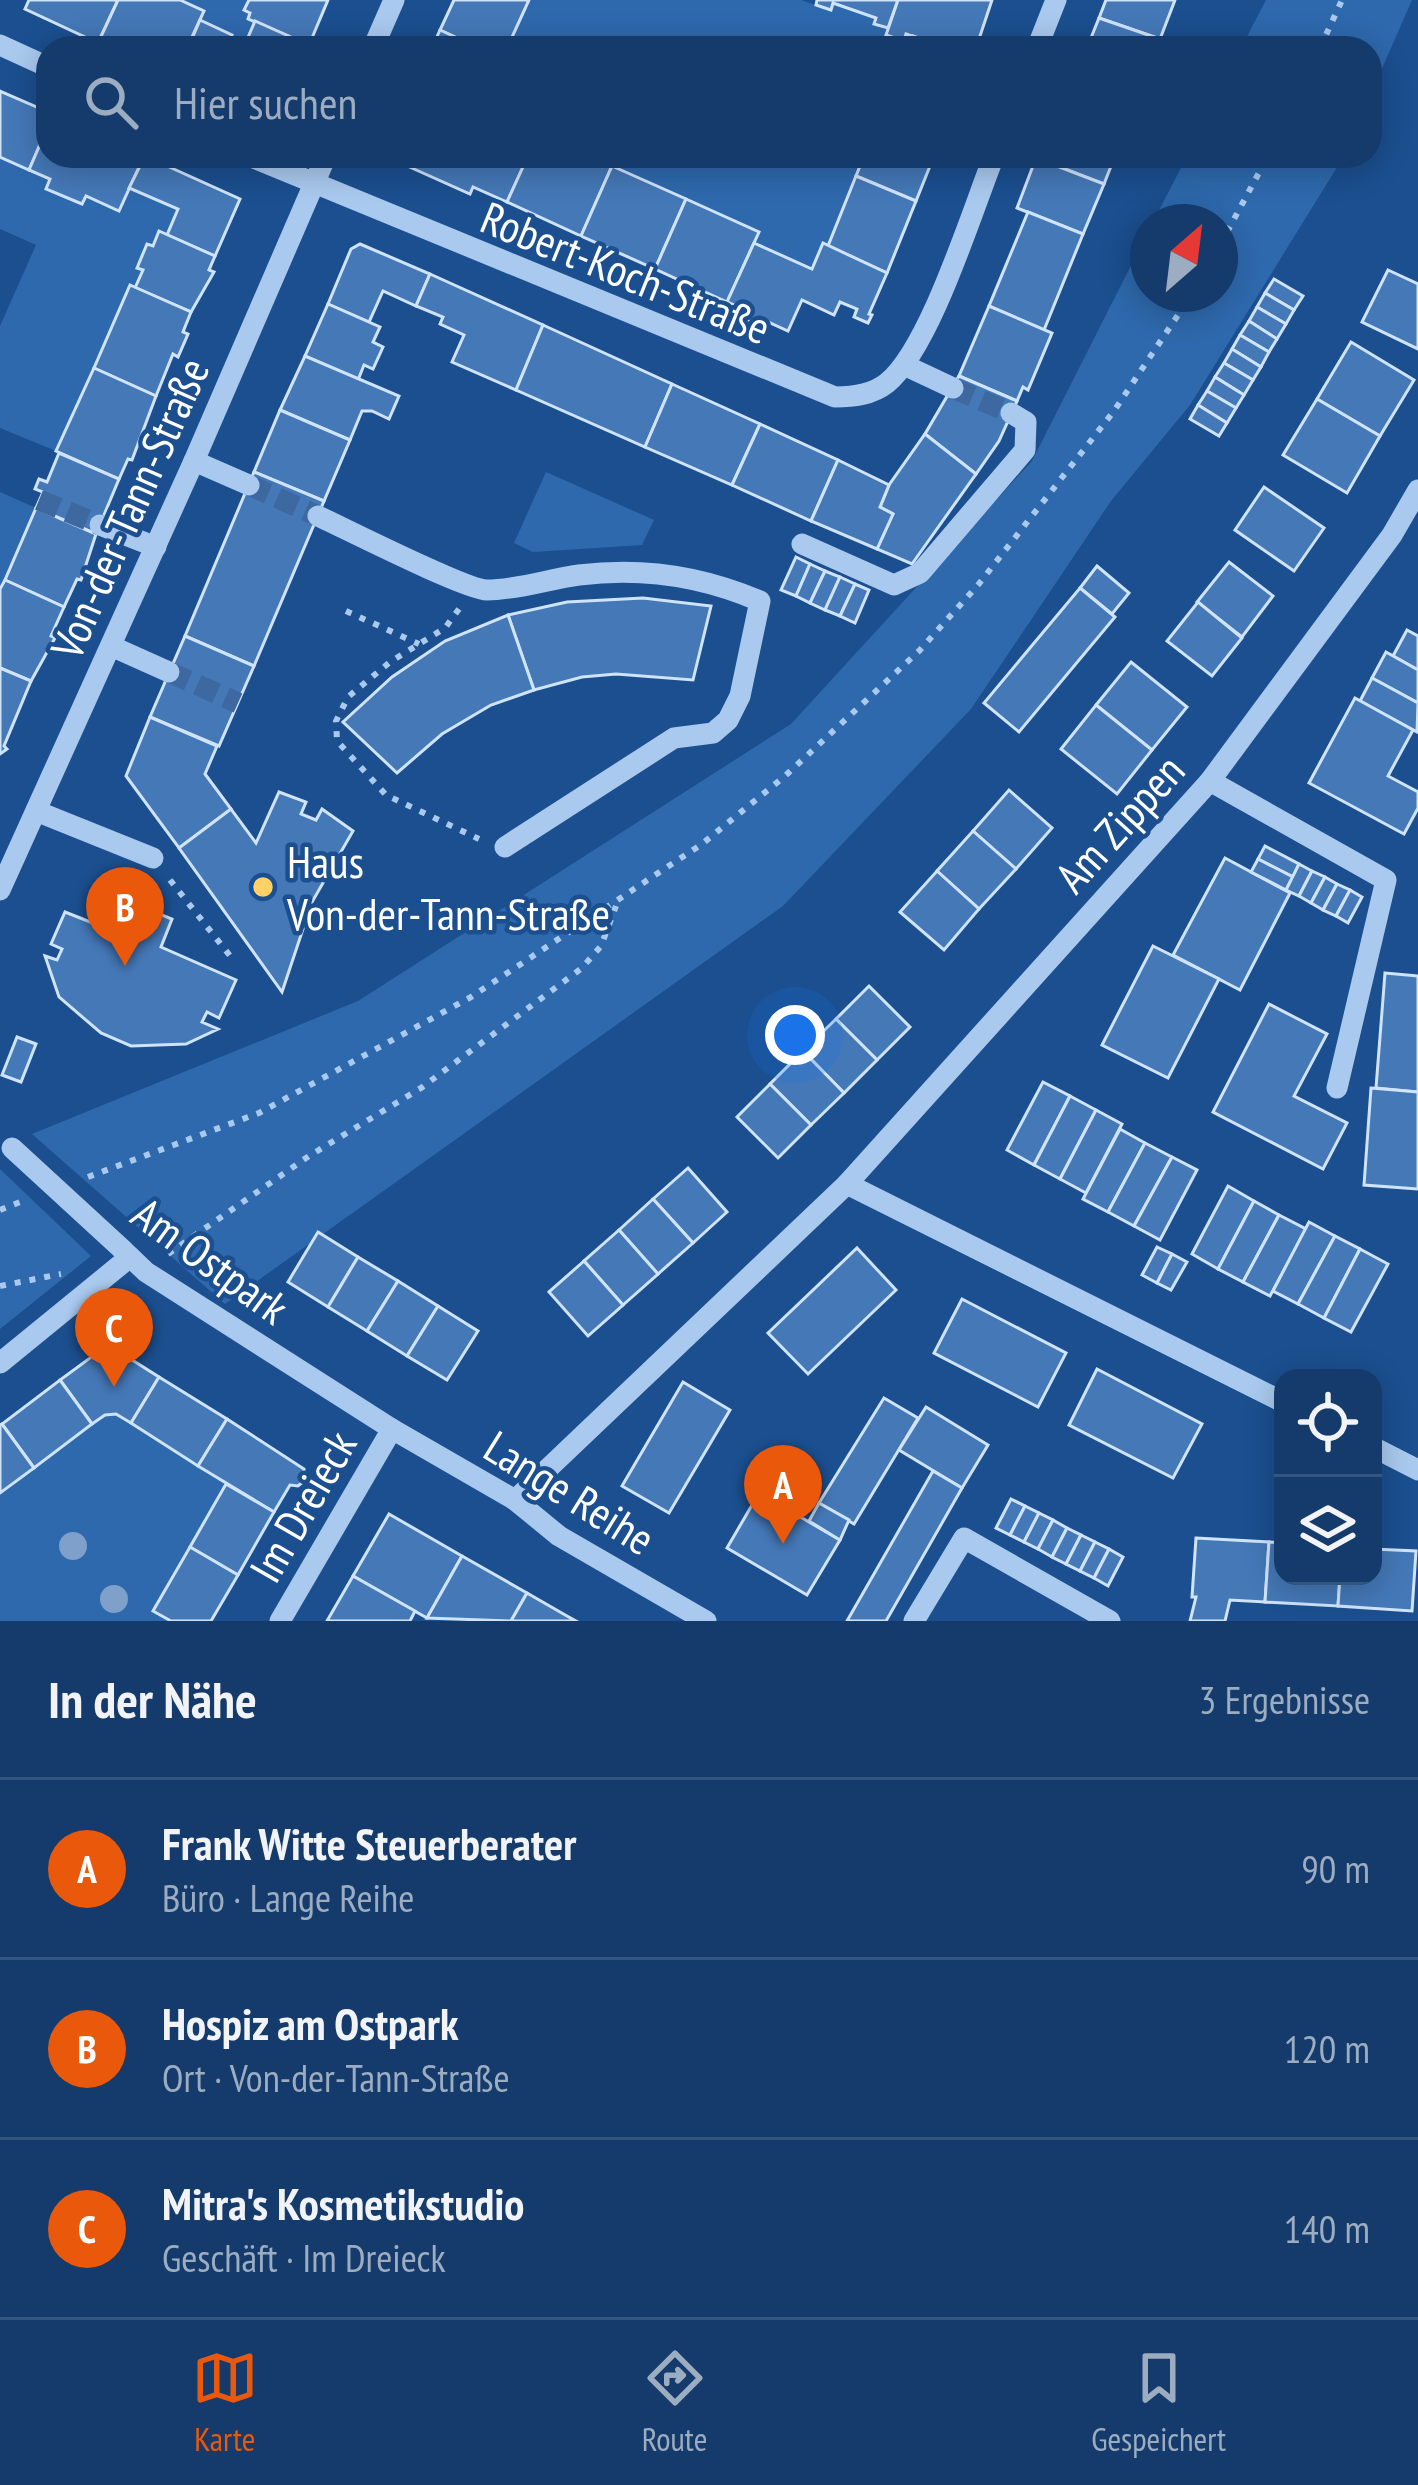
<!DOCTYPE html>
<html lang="de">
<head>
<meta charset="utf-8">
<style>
  body { margin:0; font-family:"PT Sans Narrow",sans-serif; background:#214673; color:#f1f3f6 }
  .controls { position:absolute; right:36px; bottom:36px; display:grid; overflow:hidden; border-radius:24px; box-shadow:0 6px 30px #0003 }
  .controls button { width:108px; height:108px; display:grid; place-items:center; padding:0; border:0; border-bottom:3px solid #33557e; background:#143b6b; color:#f1f3f6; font:60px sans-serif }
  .compass { position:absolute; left:1130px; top:204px; width:108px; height:108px; border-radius:50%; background:#143b6b; box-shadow:0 6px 30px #0003; rotate:28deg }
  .you { position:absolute; left:795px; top:1035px; width:42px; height:42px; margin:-30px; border:9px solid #fff; border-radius:50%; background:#1a73e8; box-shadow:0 0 0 18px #1a73e833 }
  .badge { display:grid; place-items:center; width:78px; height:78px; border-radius:50%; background:#ea580c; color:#fff; font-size:39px; font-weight:700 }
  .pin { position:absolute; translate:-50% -99px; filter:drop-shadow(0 3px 6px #0008) }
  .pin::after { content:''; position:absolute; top:63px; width:42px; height:36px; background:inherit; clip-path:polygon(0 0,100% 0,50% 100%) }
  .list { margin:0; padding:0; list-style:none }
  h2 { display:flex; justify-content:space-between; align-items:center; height:156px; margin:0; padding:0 48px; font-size:51px }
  h2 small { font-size:39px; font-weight:400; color:#9dadc1 }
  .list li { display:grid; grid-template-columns:78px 1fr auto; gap:36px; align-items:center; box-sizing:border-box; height:180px; padding:0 48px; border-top:3px solid #33557e }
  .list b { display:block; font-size:45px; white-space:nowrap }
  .list p { margin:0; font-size:39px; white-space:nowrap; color:#9dadc1 }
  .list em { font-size:39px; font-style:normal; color:#9dadc1 }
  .icon { flex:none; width:66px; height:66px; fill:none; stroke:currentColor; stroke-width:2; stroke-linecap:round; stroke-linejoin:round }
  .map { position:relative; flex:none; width:1418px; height:1621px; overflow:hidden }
  .search { position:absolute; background:#143b6b; box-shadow:0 6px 30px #0003; left:36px; right:36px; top:36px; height:132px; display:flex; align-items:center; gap:30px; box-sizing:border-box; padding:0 42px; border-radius:36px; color:#9dadc1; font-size:45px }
  .sheet { height:696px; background:#143b6b }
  nav { display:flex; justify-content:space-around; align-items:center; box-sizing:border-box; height:168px; border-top:3px solid #33557e; background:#143b6b; font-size:33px; color:#9dadc1 }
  nav a { display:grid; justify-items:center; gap:6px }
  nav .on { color:#ea580c }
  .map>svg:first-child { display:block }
</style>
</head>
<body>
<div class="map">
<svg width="1418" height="1621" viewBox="0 0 1418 1621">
  <rect width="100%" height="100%" fill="#1b4f8f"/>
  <g fill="#2e69ad">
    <path d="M180,0H249L245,10L255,21L246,42L238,45L229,41L231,35L200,20L203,11Z"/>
    <path d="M529,0H801L830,10L833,3L876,18L875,24L888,28L886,35L913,36L909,48H507Z"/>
    <path d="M1266,0H1412L1370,96V48H1241Z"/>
    <path d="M592,156H864L828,246L823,244L812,269L754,243L758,231Z"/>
    <path d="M1187,156H1344L1190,405L1111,501L971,709L783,906L225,1304L32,1134L358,1001L791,724L1032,461L1148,232V294H1220V222H1153Z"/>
    <path d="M0,157L50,179L47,189L82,204L86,196L119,211L129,188L178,209L167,235L159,232L153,246L147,244L137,267L143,270L135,288L130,286L56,451L0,428V326L36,245L0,229Z"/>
    <path d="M546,472L654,520L642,545L533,552L514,543Z"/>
    <path d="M0,492L36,508L0,589Z"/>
    <path d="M0,1169L91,1256L0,1329Z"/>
    <path d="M116,1414L226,1484L171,1621H0V1493L105,1415Z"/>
  </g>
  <g fill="#4478b7" stroke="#cfe3fa" stroke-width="3">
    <path d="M29,0H118L98,43L25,9Z"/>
    <path d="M118,0H180L204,11L187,48H110L98,43Z"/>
    <path d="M249,0H328L309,45L248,19L250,13L244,10Z"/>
    <path d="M454,0H529L507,48H479L440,30Z"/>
    <path d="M817,0H898L888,28L874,24L876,18L833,3L831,10L816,5Z"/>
    <path d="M898,0H992L976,48H948L906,34L904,41L886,35Z"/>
    <path d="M1106,0H1175L1160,39L1099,18Z"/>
    <path d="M1099,18L1160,39L1156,48H1087Z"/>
    <path d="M200,20L232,35L229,41L238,45L246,42L255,21L311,46L188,48Z"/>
    <path d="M440,30L479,48H432Z"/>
    <path d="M913,36L948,48H909Z"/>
    <path d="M0,91L48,112V126L29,170L0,157Z"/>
    <path d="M48,126V156H144L119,211L86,196L82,204L46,189L50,179L29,170Z"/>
    <path d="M145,156L240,199L215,256L167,235L178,209L129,188Z"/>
    <path d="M385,156H528L507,202L473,187L470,194Z"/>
    <path d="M528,156H591L612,166L581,236L507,202Z"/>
    <path d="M864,156H934L916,201L856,176Z"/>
    <path d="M1046,156H1115L1104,184L1044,161Z"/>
    <path d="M1036,158L1104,184L1083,234L1017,208Z"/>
    <path d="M612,166L686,199L655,269L581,236Z"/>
    <path d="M856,176L916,201L887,273L828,246Z"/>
    <path d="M686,199L759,232L727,302L655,269Z"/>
    <path d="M1028,212L1083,234L1044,330L989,306Z"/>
    <path d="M159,231L215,256L209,270L214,272L191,312L135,288L143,270L137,268L147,244L153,246Z"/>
    <path d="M754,243L812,269L823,243L887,273L869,314L872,315L868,323L854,317L857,309L840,302L834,315L802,300L788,331L768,322L765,329L746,320L750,312L727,302Z"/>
    <path d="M360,244L430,274L416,306L383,291L369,322L328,304L351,249Z"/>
    <path d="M1388,270L1418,284V349L1362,322Z"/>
    <path d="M430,274L543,325L516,390L452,362L464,335L440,324L443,317L416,306Z"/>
    <path d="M1274,279L1303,296L1294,310L1265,293Z"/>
    <path d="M130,285L191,312L183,332L188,334L178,357L173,354L156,396L94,368Z"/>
    <path d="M1265,293L1294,310L1286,324L1257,307Z"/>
    <path d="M328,304L380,327L373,342L383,347L373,369L364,365L358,380L305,356Z"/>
    <path d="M989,306L1052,333L1028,390L1023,387L1017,401L959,376Z"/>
    <path d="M1257,307L1286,324L1277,339L1249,321Z"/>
    <path d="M1249,321L1277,339L1269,352L1240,335Z"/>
    <path d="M543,325L672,384L645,447L516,390Z"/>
    <path d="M1240,335L1269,352L1261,367L1232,349Z"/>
    <path d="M1351,342L1414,380L1380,436L1317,399Z"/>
    <path d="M1232,349L1261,367L1253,380L1224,363Z"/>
    <path d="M305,356L399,396L389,419L372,411H362L350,440L280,410Z"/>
    <path d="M1224,363L1253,380L1244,395L1215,377Z"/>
    <path d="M94,368L156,396L132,460L128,459L119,479L56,451Z"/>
    <path d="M959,376L1017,401L999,441L976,474L925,434Z"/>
    <path d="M1215,377L1244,395L1236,408L1207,391Z"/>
    <path d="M672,384L760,424L732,485L645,447Z"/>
    <path d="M1207,391L1236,408L1227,423L1198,405Z"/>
    <path d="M1317,399L1380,436L1347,493L1283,455Z"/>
    <path d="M1198,405L1227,423L1219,436L1190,419Z"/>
    <path d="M280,410L350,440L324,501L254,472Z"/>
    <path d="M760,424L838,460L811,521L732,485Z"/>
    <path d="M925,434L976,474L912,564L877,549L893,514L880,507L889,485Z"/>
    <path d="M59,453L119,479L96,534L36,508L43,492L35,489L39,479L47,482Z"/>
    <path d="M838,460L889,485L880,507L893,514L877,549L811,521Z"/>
    <path d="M254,472L324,501L254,666L185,636Z"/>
    <path d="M1264,487L1324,528L1294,571L1235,530Z"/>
    <path d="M36,508L96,534L81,580L77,579L64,607L5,580Z"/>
    <path d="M796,557L810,564L796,596L781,590Z"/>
    <path d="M1229,562L1273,596L1242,637L1197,602Z"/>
    <path d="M810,564L825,571L810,603L796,596Z"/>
    <path d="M1097,566L1129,593L1112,614L1080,588Z"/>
    <path d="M825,571L840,577L825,610L810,603Z"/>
    <path d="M840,577L855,584L840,616L825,610Z"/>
    <path d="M5,580L64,607L51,636L55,638L31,681L0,668V589Z"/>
    <path d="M855,584L869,590L855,623L840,616Z"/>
    <path d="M1080,588L1115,617L1019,732L984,703Z"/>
    <path d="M643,598L711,606L693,680L616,674L582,677L534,690L508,615L567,602Z"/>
    <path d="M1198,602L1242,638L1212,676L1167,641Z"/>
    <path d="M508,615L534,690L491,705L442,734L397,773L343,722L392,677L445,641Z"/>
    <path d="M1407,630L1418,636V670L1393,656Z"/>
    <path d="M185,636L254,666L219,746L150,717Z"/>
    <path d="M1386,652L1418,670V703L1372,678Z"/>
    <path d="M1131,662L1187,707L1152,750L1096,705Z"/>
    <path d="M0,668L31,681L4,746L7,749L0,754Z"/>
    <path d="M1372,678L1418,703L1417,732L1360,701Z"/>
    <path d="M1355,698L1413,730L1388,776L1418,792V808L1404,834L1309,783Z"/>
    <path d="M1096,705L1152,750L1117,794L1061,749Z"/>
    <path d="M150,717L217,746L205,774L231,809L179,848L126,776Z"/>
    <path d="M1009,790L1052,828L1016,869L973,831Z"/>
    <path d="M279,792L306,802L301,814L316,820L322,809L353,831L312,902L282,992L179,848L231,809L256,843Z"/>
    <path d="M973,831L1016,869L979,909L937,871Z"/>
    <path d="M1265,846L1299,864L1293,877L1258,859Z"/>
    <path d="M1225,858L1290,893L1240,990L1173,955Z"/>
    <path d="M1258,859L1293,877L1286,890L1251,872Z"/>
    <path d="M1299,864L1312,871L1299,896L1286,890Z"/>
    <path d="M937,871L979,909L944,950L900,912Z"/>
    <path d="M1312,871L1325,877L1311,903L1299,896Z"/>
    <path d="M1325,877L1337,884L1323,910L1311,903Z"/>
    <path d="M1337,884L1350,890L1336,916L1323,910Z"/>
    <path d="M1350,890L1362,897L1348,923L1336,916Z"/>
    <path d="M115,896L172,919L161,947L236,980L219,1018L207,1012L202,1022L218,1029L186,1044L131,1046L101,1033L59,997L45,956L57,960L62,949L51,944L65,912L103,927Z"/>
    <path d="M1153,946L1219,979L1168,1078L1102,1045Z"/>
    <path d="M1385,973L1418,976V1092L1376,1088Z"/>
    <path d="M869,986L910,1027L877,1060L836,1019Z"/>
    <path d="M1269,1004L1327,1034L1294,1096L1347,1123L1323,1169L1213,1112Z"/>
    <path d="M836,1019L877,1060L844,1093L803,1051Z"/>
    <path d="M17,1037L36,1044L21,1082L2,1075Z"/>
    <path d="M803,1051L844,1093L811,1125L770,1084Z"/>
    <path d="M1043,1082L1070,1096L1034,1165L1007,1150Z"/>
    <path d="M770,1084L811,1125L778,1158L737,1117Z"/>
    <path d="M1371,1088L1418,1092V1189L1364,1185Z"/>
    <path d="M1070,1096L1096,1110L1060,1179L1034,1165Z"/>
    <path d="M1096,1110L1122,1124L1086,1193L1060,1179Z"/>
    <path d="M1120,1129L1145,1143L1108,1212L1083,1199Z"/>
    <path d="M1145,1143L1172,1157L1134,1226L1108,1212Z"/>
    <path d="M1172,1157L1197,1170L1160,1240L1134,1226Z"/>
    <path d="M688,1168L727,1212L693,1243L653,1199Z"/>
    <path d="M1228,1186L1254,1201L1218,1269L1192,1254Z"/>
    <path d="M653,1199L693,1243L658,1274L619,1230Z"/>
    <path d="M1254,1201L1279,1215L1243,1282L1218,1269Z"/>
    <path d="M1279,1215L1306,1229L1270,1296L1243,1282Z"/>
    <path d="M1309,1222L1335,1236L1298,1304L1273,1291Z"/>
    <path d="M619,1230L658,1274L623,1305L584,1261Z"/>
    <path d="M318,1232L358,1257L328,1307L288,1282Z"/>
    <path d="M1335,1236L1360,1249L1324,1318L1298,1304Z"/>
    <path d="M1157,1247L1172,1254L1157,1283L1142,1275Z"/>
    <path d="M857,1248L896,1290L808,1374L768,1333Z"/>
    <path d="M1360,1249L1388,1264L1351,1332L1324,1318Z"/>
    <path d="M1172,1254L1187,1262L1171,1290L1157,1283Z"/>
    <path d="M358,1257L398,1281L367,1331L328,1307Z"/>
    <path d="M584,1261L623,1305L588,1336L549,1292Z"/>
    <path d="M398,1281L438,1306L407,1356L367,1331Z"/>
    <path d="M962,1299L1066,1353L1038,1407L934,1353Z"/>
    <path d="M438,1306L478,1331L447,1380L407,1356Z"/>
    <path d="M107,1338L117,1343L118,1351L159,1377L131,1423L116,1414L105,1415L92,1424L60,1380L97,1353L99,1341Z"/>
    <path d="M1097,1369L1202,1424L1173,1478L1069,1425Z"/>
    <path d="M159,1377L227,1419L198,1466L131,1423Z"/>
    <path d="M60,1380L92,1424L34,1468L2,1424Z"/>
    <path d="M683,1382L730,1410L669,1513L622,1486Z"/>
    <path d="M884,1398L918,1418L854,1524L819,1503Z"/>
    <path d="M926,1407L988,1445L962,1488L899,1450Z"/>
    <path d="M227,1419L304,1469V1481L298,1486L290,1485L274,1512L198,1466Z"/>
    <path d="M2,1424L34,1468L0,1493V1425Z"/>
    <path d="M933,1471L962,1488L886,1621H847Z"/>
    <path d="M226,1484L274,1512L238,1575L190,1547Z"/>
    <path d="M759,1493L840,1540L807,1595L727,1548Z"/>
    <path d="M1011,1499L1025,1506L1010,1535L996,1528Z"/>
    <path d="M819,1503L849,1520L840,1540L809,1521Z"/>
    <path d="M1025,1506L1039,1513L1024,1542L1010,1535Z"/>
    <path d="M1039,1513L1053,1520L1038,1549L1024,1542Z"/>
    <path d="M389,1514L462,1556L427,1618L353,1576Z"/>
    <path d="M1053,1520L1067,1528L1052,1557L1038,1549Z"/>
    <path d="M1067,1528L1081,1535L1066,1564L1052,1557Z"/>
    <path d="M1081,1535L1095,1542L1080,1571L1066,1564Z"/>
    <path d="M1196,1538L1269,1542L1265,1602L1230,1600L1225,1621H1190L1196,1597H1192Z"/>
    <path d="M1095,1542L1109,1549L1094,1578L1080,1571Z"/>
    <path d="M1269,1542L1283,1543V1576H1340L1338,1606L1265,1602Z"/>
    <path d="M190,1547L238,1575L211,1621H171L153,1611Z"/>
    <path d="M1109,1549L1123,1557L1108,1586L1094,1578Z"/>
    <path d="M1373,1549L1416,1551L1412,1611L1338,1606L1340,1576H1373Z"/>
    <path d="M462,1556L527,1593L511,1621L427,1618Z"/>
    <path d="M353,1576L415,1611L410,1621H327Z"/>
    <path d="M527,1593L567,1616L576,1621H511Z"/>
  </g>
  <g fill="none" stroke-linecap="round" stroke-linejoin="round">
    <g stroke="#3d69a0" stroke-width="21" stroke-dasharray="21 10" stroke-linecap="butt">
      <path d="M953,388L1011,413"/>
      <path d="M249,485L318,516"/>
      <path d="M39,500L100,525"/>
      <path d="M169,672L238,703"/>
    </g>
    <g stroke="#a9c9ee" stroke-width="6" stroke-dasharray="6 9" stroke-linecap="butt">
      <path d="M1320,48L1342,0"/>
      <path d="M1220,245L1268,156"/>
      <path d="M459,609L445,628L390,662L348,697L336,721L337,741L386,795L479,839"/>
      <path d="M346,611L419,644"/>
      <path d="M170,880L231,957"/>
      <path d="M88,1177L259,1113L471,997L702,844L785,776L919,651L978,585L1114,411L1192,294"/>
      <path d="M0,1210L25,1200"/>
      <path d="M168,1254L309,1156L421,1088L582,968L601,946L616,906"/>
      <path d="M0,1286L61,1274"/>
    </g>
    <g stroke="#a9c9ee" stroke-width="21">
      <path d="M0,45L48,67"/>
      <path d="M373,48L394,0"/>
      <path d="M1037,48L1056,0"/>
      <path d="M249,156L835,397C853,397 872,395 887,383C930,348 972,211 994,156"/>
      <path d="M904,365L953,388"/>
      <path d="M194,461L249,485"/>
      <path d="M318,516C346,529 466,590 487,590C517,590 549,579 579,575C641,567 702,576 760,601L740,696L728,720L713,733L674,738L505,847"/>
      <path d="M100,525L156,547"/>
      <path d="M802,544L894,585L920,573L1025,450L1026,422L1011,413"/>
      <path d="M111,646L169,672"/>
      <path d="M1210,781L1386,880L1337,1088"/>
      <path d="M36,811L153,858"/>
      <path d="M0,890L194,461L326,156"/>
      <path d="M847,1184L1283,1402"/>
      <path d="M123,1250L146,1272L392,1429L515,1500L559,1536L706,1621"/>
      <path d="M0,1363L130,1257"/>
      <path d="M1373,1447L1418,1470"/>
      <path d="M515,1500L847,1184L1210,781L1392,535L1418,490"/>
      <path d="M280,1621L392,1429"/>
      <path d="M914,1621L964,1538L1110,1621"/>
    </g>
    <path stroke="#a9c9ee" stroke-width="21" d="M12,1148L123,1250"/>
  </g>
  <g fill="#7ea0ca">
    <circle cx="73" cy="1546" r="14"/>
    <circle cx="114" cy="1599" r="14"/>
  </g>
  <circle fill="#ffd166" stroke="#1b4f8f" stroke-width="4.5" cx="263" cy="887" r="12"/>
  <g text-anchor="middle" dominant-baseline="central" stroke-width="9" stroke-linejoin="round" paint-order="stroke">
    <g font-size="45" fill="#fff" stroke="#1b4f8f">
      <text transform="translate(626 272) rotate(22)">Robert-Koch-Straße</text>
      <text transform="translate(129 508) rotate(-66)">Von-der-Tann-Straße</text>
      <text transform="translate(1119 823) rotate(-48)">Am Zippen</text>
      <text transform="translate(211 1260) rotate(36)">Am Ostpark</text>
      <text transform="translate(570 1492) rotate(32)">Lange Reihe</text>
      <text transform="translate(302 1506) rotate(-60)">Im Dreieck</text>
    </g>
    <g font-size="45" fill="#fff" stroke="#1b4f8f" text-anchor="start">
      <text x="287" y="861">Haus<tspan x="287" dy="52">Von-der-Tann-Straße</tspan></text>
    </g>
  </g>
</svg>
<div class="controls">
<button><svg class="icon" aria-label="locate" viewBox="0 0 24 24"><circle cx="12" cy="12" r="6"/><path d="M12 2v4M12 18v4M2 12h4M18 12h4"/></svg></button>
<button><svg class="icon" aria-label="layers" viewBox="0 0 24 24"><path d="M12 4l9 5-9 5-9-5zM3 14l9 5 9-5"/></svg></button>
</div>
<svg class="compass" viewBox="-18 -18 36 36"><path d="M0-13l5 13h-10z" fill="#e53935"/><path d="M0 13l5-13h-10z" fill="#9dadc1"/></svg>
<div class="you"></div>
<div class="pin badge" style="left:783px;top:1544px">A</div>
<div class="pin badge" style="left:125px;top:966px">B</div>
<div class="pin badge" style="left:114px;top:1387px">C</div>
<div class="search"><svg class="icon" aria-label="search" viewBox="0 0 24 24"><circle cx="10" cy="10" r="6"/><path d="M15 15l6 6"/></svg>Hier suchen</div>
</div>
<section class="sheet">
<h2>In der Nähe<small>3 Ergebnisse</small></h2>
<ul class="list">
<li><span class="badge">A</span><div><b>Frank Witte Steuerberater</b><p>Büro · Lange Reihe</p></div><em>90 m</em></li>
<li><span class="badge">B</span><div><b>Hospiz am Ostpark</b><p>Ort · Von-der-Tann-Straße</p></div><em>120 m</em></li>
<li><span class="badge">C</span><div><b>Mitra's Kosmetikstudio</b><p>Geschäft · Im Dreieck</p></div><em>140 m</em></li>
</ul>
</section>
<nav>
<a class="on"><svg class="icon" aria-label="map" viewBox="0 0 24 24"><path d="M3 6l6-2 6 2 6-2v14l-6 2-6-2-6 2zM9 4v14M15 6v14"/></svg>Karte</a>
<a><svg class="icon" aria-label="directions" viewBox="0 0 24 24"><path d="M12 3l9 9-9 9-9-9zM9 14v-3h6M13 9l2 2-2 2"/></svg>Route</a>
<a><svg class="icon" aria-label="saved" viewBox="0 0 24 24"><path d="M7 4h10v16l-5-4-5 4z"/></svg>Gespeichert</a>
</nav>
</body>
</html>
